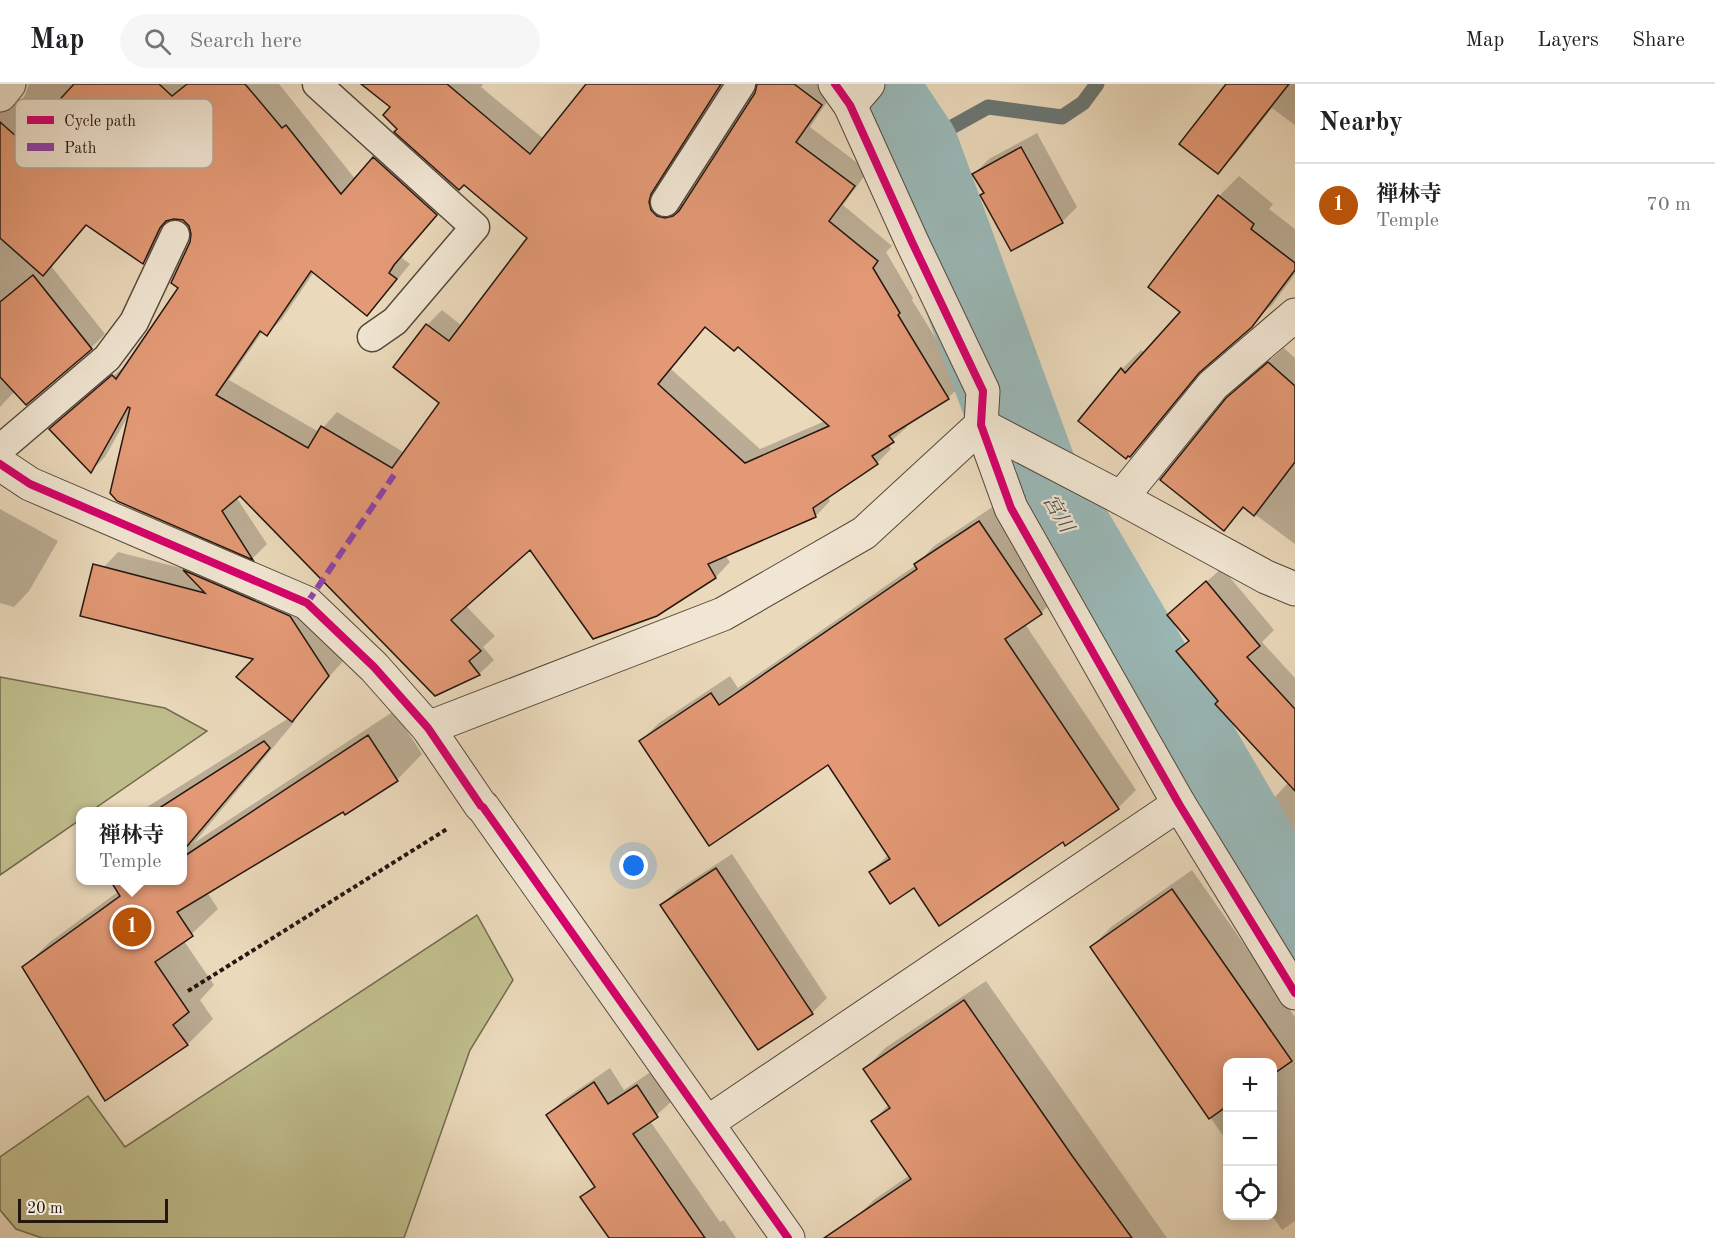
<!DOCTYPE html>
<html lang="en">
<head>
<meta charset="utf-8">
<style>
  body { margin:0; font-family:"Old Standard TT","Noto Serif JP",serif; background:#f6f6f6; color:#202124 }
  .controls { position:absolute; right:18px; bottom:18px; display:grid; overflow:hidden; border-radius:12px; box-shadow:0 3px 15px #0003 }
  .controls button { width:54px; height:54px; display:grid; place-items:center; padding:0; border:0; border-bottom:2px solid #e0e0e0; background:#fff; color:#202124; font:30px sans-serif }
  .scale { position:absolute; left:18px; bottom:15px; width:150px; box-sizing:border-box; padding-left:6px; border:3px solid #241710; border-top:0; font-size:16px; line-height:21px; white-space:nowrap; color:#241710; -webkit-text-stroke:4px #f1e6d3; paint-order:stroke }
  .you { position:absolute; left:634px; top:782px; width:21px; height:21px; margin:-15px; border:4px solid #fff; border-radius:50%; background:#1a73e8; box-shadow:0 0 0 9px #1a73e833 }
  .badge { display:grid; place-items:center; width:39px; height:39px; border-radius:50%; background:#b45309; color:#fff; font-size:20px; font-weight:700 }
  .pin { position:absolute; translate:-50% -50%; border:3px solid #fff; box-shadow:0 2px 6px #0006 }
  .popup { position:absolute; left:76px; top:723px; width:111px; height:78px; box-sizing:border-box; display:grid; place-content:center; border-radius:12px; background:#fff; filter:drop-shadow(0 2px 4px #0005); font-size:20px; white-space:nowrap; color:#757577 }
  .popup b { font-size:22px; color:#202124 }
  .popup::after { content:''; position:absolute; left:50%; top:100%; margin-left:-12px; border:12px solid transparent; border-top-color:#fff }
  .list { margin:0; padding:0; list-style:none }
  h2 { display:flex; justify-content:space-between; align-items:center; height:78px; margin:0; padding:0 24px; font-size:26px }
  h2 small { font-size:20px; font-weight:400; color:#757577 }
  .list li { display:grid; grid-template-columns:39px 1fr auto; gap:18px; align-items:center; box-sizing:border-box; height:84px; padding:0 24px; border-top:2px solid #e0e0e0 }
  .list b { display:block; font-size:22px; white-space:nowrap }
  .list p { margin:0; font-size:20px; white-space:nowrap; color:#757577 }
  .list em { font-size:20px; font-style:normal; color:#757577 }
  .icon { flex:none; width:33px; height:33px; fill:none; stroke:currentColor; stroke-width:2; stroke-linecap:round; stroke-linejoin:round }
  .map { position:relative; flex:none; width:1295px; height:1154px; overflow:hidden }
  header { display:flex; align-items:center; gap:36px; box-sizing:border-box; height:84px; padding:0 30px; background:#fff; border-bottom:2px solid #e0e0e0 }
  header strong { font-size:28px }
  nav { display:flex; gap:33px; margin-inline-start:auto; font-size:21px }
  .search { width:420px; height:54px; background:#f6f6f6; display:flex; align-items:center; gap:15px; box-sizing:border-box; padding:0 21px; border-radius:33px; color:#757577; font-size:22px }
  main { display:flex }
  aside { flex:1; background:#fff }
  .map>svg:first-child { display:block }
</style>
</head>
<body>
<header>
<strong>Map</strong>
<div class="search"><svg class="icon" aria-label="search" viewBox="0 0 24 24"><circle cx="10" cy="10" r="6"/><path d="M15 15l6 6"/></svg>Search here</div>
<nav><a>Map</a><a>Layers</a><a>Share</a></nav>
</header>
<main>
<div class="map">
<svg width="1295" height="1154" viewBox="0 0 1295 1154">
  <rect width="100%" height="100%" fill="#ead9bb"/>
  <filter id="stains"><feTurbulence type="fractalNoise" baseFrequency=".00333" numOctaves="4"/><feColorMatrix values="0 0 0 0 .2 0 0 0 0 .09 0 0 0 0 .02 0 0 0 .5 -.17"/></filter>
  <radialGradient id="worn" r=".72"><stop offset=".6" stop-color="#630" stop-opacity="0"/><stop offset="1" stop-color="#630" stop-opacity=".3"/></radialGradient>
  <g fill="#bfbc8b" stroke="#726a4e" stroke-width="1.5">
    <path d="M0,593L165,624L207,647L91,727L81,728V735L0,791Z"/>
    <path d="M477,831L513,896L470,966L404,1154H42L16,1145L0,1126V1073L88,1012L125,1063Z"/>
  </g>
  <g fill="#0003" fill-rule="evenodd">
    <path d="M29,0H279L356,96L388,60L451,116L408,165L402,174L410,180L381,216L366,230L314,188L282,235L267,250L263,247L229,296L319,348L337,328L405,369L441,319L395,283L427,241L442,226L462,242L529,154L399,45L392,23L364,0H483L481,3L544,55L587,1L585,0H725L680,121L685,119L756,10L758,0H828L835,6L810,43L868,87L843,121L892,162L886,168L913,214L912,216L963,299L948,314L905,340L907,343L888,360L891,365L877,379L828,412L830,417L816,432L725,471L730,478L716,493L656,530L530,463L465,521L495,552L483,563L494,576L479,590L435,610L240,410L236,413L267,460L253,474L118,416L128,332L105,373L91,387L51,345L65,331L129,279L180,203L193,150L190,141L183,135L171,134L157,164L143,178L87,140L51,182L105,250L91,264L15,307L0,323V7L12,15H22L25,12ZM706,242L738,262L825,337L760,365L671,285Z"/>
    <path d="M1228,0H1295V41L1272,24L1235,71L1218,88Z"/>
    <path d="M1037,49L1077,123L1062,138L985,108L974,90L989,75Z"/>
    <path d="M1239,92L1273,120L1269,125L1295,145V190L1272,221L1210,277L1150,352L1130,371L1122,285L1141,266L1145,269L1182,228L1219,112Z"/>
    <path d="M1284,264L1295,274V460L1245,423L1224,445L1244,299Z"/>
    <path d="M997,420L1059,511L1041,529L1025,540L1136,706L1118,724L1063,756L914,802L871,788L889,770L829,679L641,657L659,639L730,592L738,604L916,481L934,462Z"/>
    <path d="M0,425L58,457L29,507L14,523L0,519Z"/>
    <path d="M118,468L185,485L199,472L305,517L344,576L293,634L295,637L194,759L394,627L422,670L397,696L343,726L207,808L218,825L184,857L214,901L200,916L213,935L188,960L105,1015L24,883L50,858L119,807L183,796V728H139L289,634L256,574L103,484Z"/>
    <path d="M1222,484L1274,546L1262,558L1295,594V756L1274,714L1289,698L1178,567L1190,556L1169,531Z"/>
    <path d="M732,770L827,914L812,929L662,821L677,806Z"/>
    <path d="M1192,786L1295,933V1137L1282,1146L1272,1132V978H1228V1059L1092,863L1111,843Z"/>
    <path d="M986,897L1167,1154H845L854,1135L875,1115L910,1091L873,1037L889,1020L865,985L885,964Z"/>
    <path d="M610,984L624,1006L652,987L672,1017L650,1037L720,1138L724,1136L736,1154H611L582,1113L595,1101L548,1031L563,1016Z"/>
  </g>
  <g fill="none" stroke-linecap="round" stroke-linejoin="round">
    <path stroke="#6b7875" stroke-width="15" d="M914,64L988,23L1062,33L1083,19L1097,0"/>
    <path stroke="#9ab9b8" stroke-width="90" d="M871,0L914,64L1032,387L1295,836"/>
  </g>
  <g fill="#e39975" stroke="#241710" stroke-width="1.5" fill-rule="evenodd">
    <path d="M74,0H159L172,12L187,0H245L282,44L286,41L341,110L373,73L437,131L394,181L389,189L397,195L367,232L311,187L267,252L260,247L216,311L308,364L321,342L392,384L439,319L393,283L426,240L449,257L527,154L464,101L459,106L394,48L397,45L383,31L390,23L361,0H447L530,70L586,0H721L651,110L649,118L651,126L657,132L665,134L673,132L679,127L755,9L757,0H794L822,21L796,58L855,102L829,137L878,177L873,184L900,229L898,231L949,315L889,352L894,358L872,372L878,380L813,424L816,433L708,480L716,494L657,532L593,555L530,466L451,536L481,567L469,577L480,591L435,612L240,412L222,427L253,476L117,417L110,409L130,324L128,323L91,389L49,345L112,291L116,295L178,204L171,199L190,158L191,150L189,142L183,136L174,135L166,137L160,144L143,180L86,141L43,192L0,154V38L17,53L25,44L29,49ZM705,243L734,267L738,263L829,342L745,379L658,300Z"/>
    <path d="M1226,0H1289L1218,90L1179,60Z"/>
    <path d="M1021,63L1063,139L1011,167L980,111L984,109L972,90Z"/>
    <path d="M1218,111L1254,140L1251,145L1295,179V186L1252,243L1199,289L1130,373L1128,372L1126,375L1078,337L1121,284L1125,289L1180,228L1148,203Z"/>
    <path d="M33,191L92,265L26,321L0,293V218Z"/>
    <path d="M1268,278L1295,302V378L1254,432L1243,423L1224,447L1160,396L1226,314Z"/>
    <path d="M979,437L1042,530L1005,555L1119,725L1065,762L1063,758L939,842L914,804L890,820L869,788L890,775L828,681L709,762L639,657L711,609L719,621L917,485L914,480Z"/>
    <path d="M93,480L205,509L183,486L290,532L329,592L292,638L236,593L253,575L80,532Z"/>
    <path d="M1206,497L1260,562L1247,573L1295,625V707L1215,620L1218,617L1176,567L1189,557L1167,531Z"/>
    <path d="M368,651L398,697L345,731L343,728L177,828L193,852L155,878L189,928L173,941L188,961L105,1017L22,883L120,812L110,796H183V773Z"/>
    <path d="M264,657L270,664L183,767V728H153Z"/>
    <path d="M716,784L813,930L758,966L660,821Z"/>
    <path d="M1172,805L1292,977L1272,991V978H1227V1022L1209,1035L1090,863Z"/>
    <path d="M964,916L1073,1073L1132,1154H824L911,1095L871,1037L890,1024L863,985Z"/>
    <path d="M594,998L608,1020L637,1001L658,1033L633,1050L705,1154H609L580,1113L595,1103L546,1031Z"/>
  </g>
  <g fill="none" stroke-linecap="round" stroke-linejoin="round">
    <defs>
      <g id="service">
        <path d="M317,0L475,143L395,237L372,253"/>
        <path d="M665,118L741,0"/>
        <path d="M0,365L107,274L134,238L175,151"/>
      </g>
      <g id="minor">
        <path d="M835,0L850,21L912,158L983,307L981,341L1011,424L1179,720L1295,909"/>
        <path d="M0,11L9,0"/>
        <path d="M850,21L868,0"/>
        <path d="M981,341L1121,414L1266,493L1295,505"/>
        <path d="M1121,414L1213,301L1295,231"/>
        <path d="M428,644L723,530L864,449L981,341"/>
        <path d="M707,1039L1179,720"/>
      </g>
      <path id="tertiary" d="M0,380L30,400L307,519L374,583L428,644L481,722L483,723L788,1154"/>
    </defs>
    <use href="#service" stroke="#56483b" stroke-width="31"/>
    <use href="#minor" stroke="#56483b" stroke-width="35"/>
    <use href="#tertiary" stroke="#56483b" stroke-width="35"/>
    <path stroke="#241710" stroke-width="4" stroke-dasharray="4.5 3" stroke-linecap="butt" d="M188,907L447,745"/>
    <use href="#service" stroke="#f1e6d3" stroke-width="28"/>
    <use href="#minor" stroke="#f1e6d3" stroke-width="33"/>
    <use href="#tertiary" stroke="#f1e6d3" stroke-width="33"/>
    <path stroke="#8e44ad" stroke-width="6" stroke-dasharray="12 6" stroke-linecap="butt" d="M307,519L394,391"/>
    <defs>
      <g id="cycleway">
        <path d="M835,0L850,21L912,158L983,307L981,341L1011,424L1179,720L1295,909"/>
        <path d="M0,380L30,400L307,519L374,583L428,644L481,722L483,723L788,1154"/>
      </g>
    </defs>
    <use href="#cycleway" stroke="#f1e6d3" stroke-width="11"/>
    <use href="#cycleway" stroke="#d6006c" stroke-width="8"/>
  </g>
  <g text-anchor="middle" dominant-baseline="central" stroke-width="4.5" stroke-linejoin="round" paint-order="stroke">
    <g font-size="20" font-style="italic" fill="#4d504b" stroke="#f1e6d3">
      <text transform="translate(1057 430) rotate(60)">宮川</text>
    </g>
  </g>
  <rect x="15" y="15" width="198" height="69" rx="9" fill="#f1e6d3" stroke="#b4a898" stroke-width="1.5"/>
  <rect x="27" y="32" width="27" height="8" fill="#d6006c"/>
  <rect x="27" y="59" width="27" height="8" fill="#8e44ad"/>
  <g font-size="16" fill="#241710">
    <text x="64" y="42">Cycle path</text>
    <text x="64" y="69">Path</text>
  </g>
  <rect width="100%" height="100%" filter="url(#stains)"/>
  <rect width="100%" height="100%" fill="url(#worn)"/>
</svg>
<div class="controls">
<button>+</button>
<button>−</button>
<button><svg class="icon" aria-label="locate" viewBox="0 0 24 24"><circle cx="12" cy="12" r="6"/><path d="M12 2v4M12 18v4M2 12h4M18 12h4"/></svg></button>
</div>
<div class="scale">20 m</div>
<div class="you"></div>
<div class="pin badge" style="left:132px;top:843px">1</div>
<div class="popup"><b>禅林寺</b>Temple</div>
</div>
<aside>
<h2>Nearby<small></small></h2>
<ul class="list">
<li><span class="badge">1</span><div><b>禅林寺</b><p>Temple</p></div><em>70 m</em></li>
</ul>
</aside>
</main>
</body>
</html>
